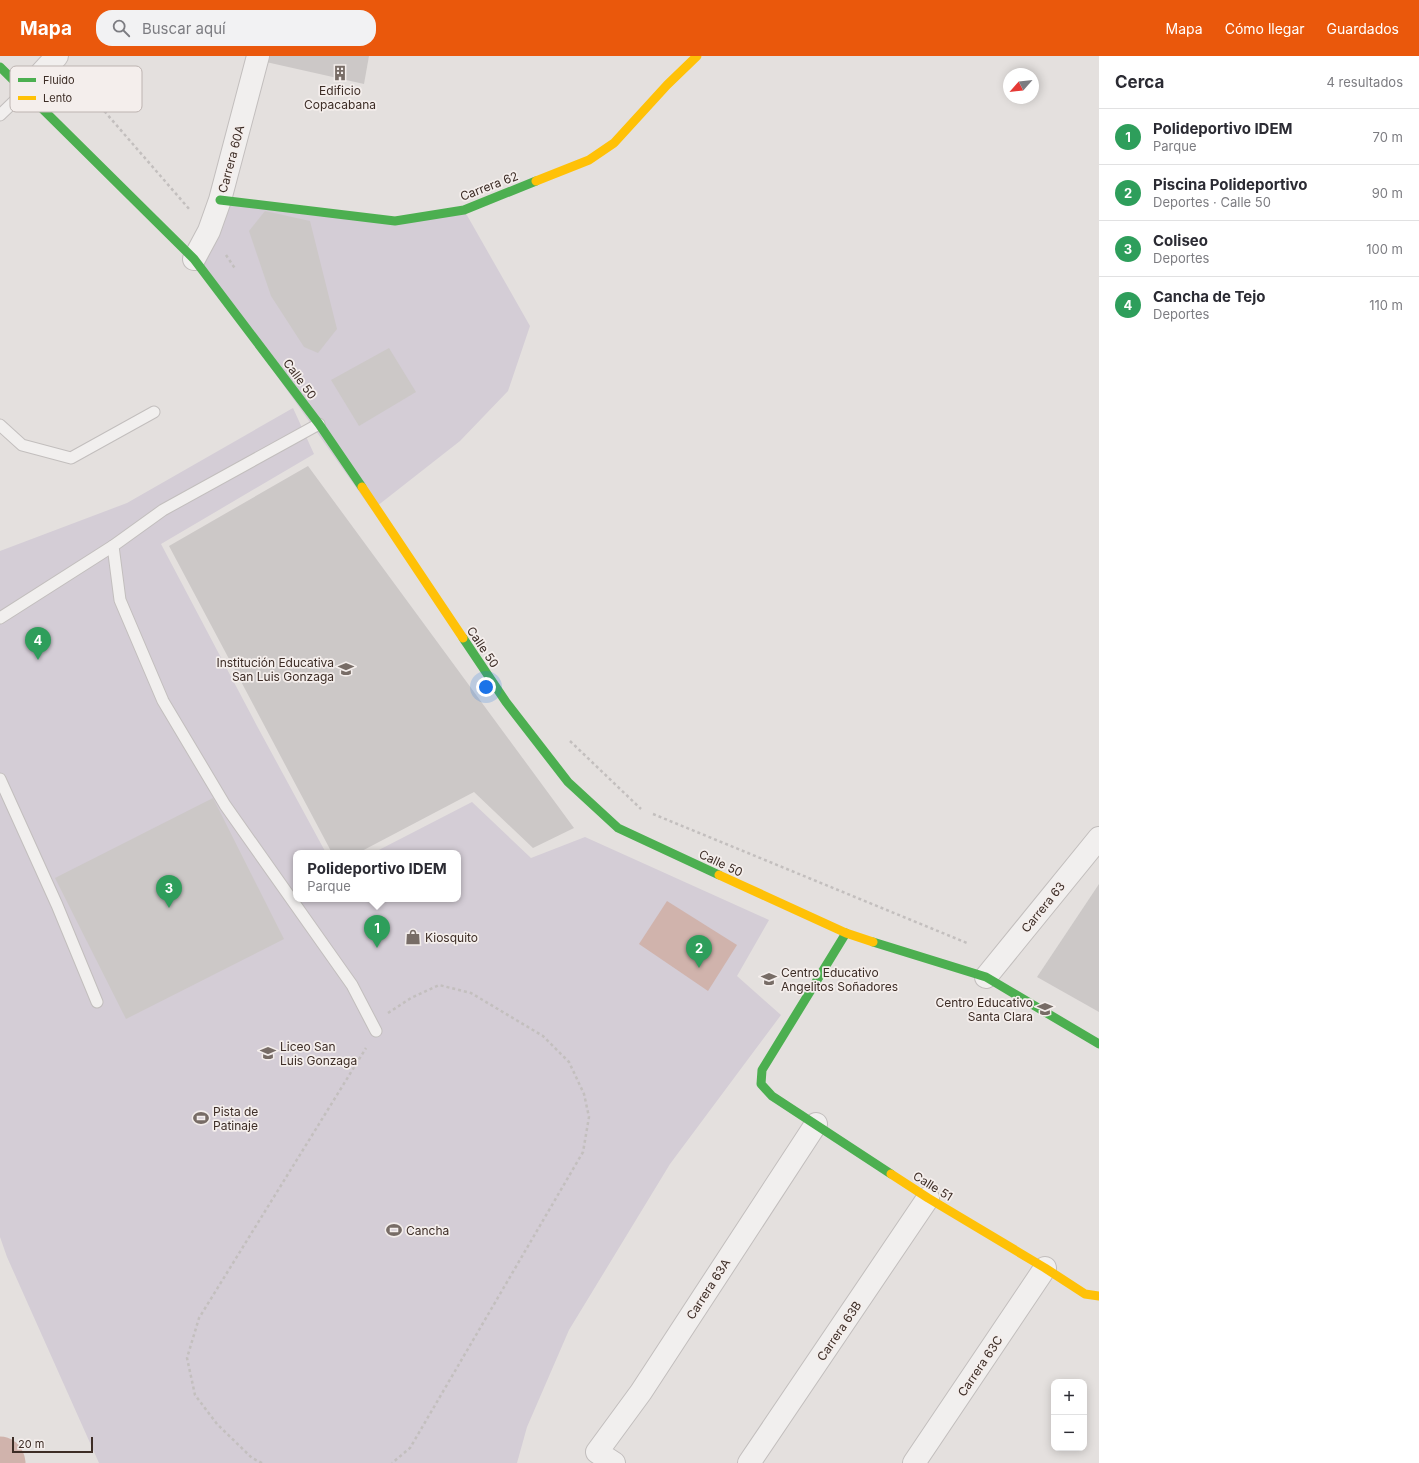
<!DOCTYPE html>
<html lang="es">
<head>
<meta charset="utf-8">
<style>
  body { margin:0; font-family:Inter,sans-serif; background:#f2f2f3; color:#2b2b33 }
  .controls { position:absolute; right:12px; bottom:12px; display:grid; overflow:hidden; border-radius:8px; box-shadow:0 2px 10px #0003 }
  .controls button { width:36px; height:36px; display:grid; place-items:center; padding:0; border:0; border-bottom:1px solid #e1e1e2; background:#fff; color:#2b2b33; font:20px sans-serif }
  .compass { position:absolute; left:1003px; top:12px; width:36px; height:36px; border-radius:50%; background:#fff; box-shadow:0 2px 10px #0003; rotate:243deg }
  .scale { position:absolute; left:12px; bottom:10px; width:81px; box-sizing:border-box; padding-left:4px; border:2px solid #3d2d26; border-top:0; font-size:11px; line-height:14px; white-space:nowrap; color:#3d2d26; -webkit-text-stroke:3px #f4eeec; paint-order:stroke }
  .you { position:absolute; left:486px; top:631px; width:14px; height:14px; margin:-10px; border:3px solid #fff; border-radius:50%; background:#1a73e8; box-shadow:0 0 0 6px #1a73e833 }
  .badge { display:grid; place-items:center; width:26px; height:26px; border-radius:50%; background:#ea580c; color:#fff; font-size:13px; font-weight:700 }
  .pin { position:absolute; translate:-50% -33px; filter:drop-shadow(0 1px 2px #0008) }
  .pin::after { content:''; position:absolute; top:21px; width:14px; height:12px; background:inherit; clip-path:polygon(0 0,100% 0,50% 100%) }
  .popup { position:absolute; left:293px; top:794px; width:168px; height:52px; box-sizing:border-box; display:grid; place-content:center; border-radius:8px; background:#fff; filter:drop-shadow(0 1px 3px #0005); font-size:13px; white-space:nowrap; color:#7c7c81 }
  .popup b { font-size:15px; color:#2b2b33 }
  .popup::after { content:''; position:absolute; left:50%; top:100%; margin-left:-8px; border:8px solid transparent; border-top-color:#fff }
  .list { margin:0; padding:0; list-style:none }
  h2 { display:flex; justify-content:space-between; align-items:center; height:52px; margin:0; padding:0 16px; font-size:17px }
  h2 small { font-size:13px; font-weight:400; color:#7c7c81 }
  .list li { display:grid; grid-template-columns:26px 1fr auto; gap:12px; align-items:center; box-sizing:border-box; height:56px; padding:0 16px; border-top:1px solid #e1e1e2 }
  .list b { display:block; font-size:15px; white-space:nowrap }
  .list p { margin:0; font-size:13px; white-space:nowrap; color:#7c7c81 }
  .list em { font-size:13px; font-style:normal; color:#7c7c81 }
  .icon { flex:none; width:22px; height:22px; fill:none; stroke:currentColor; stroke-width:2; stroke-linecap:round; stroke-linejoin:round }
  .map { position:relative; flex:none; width:1099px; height:1407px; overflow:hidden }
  header { display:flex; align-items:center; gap:24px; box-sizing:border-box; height:56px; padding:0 20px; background:#ea580c; color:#fff }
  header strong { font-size:19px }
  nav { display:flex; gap:22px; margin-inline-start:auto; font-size:14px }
  .search { width:280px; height:36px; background:#f2f2f3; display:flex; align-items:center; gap:10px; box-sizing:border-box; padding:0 14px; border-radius:16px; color:#7c7c81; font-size:15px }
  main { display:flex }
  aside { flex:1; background:#fff }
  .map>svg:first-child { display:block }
</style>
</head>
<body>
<header>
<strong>Mapa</strong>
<div class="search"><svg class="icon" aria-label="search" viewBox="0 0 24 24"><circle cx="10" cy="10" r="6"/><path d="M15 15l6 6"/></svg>Buscar aquí</div>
<nav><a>Mapa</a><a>Cómo llegar</a><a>Guardados</a></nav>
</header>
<main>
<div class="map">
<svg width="1099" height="1407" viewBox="0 0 1099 1407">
  <rect width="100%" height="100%" fill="#e4e0de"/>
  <g fill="#d4cdd6">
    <path d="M220,144L395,165L464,154L530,270L508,335L460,385L372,454L194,203Z"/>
    <path d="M293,352L314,398L161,488L257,670L326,797H296V843H458V797H373L472,746L531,802L585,781L769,864L737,920L781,959L670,1108L569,1274L527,1371L517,1407H99L7,1201L0,1181V495L127,447Z"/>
  </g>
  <path fill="#d0b3ac" d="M667,845L737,889L708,935L639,888Z"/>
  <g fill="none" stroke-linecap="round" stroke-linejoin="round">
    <path stroke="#d0b3ac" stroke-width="49" d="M0,1405L1,1407"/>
  </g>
  <g fill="#ccc8c7">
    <path d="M268,0H369L364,28L266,6Z"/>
    <path d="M265,155L310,165L337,273L318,297L304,291L271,240L249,175Z"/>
    <path d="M389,292L416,336L359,370L331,324Z"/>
    <path d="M308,410L574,772L533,792L474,736L358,797H332L169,490Z"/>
    <path d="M213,742L284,883L126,963L55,822Z"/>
    <path d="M1099,828V956L1037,921Z"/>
  </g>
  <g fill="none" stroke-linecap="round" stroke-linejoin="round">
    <defs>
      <g id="lane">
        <path d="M0,59L25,35"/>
        <path d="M319,368L163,454L113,490L120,544L163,645L225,749L352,929L376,975"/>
        <path d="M0,369L22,389L71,402L154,356"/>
        <path d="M0,562L113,490"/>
        <path d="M0,723L57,849L97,946"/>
      </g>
      <g id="street">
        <path d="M25,35L57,0"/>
        <path d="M194,203L209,175L220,144L258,0"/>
        <path d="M986,921L1099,782"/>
        <path d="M614,1407L597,1396L641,1336L816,1068"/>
        <path d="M749,1407L928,1142"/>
        <path d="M914,1407L1045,1212"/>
      </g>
    </defs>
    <use href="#lane" stroke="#c2bebd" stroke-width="13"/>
    <use href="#street" stroke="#c2bebd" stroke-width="24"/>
    <g stroke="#c3bfbe" stroke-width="2.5" stroke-dasharray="3 3" stroke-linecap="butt">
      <path d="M73,19L190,154"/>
      <path d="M226,199L236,214"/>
      <path d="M570,685L641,753"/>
      <path d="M653,758L967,887"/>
      <path d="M388,957L411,942L439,929L471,937L543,980L569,1006L584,1038L589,1061L583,1096L410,1392L392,1407"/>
      <path d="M262,1407L252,1402L217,1368L195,1339L187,1302L199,1262L366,992"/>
    </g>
    <use href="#lane" stroke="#f1efee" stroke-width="11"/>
    <use href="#street" stroke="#f1efee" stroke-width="22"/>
    <g stroke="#4caf50" stroke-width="9">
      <path d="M0,11L194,203L319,368L362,431"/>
      <path d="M220,144L395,165L464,154L536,125"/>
      <path d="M463,582L506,646L568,726L618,772L719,819"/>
      <path d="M846,877L762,1014L761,1028L772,1040L891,1118"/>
      <path d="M873,886L986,921L1099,988"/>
    </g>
    <g stroke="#ffc107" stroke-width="9">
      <path d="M536,125L589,104L614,87L667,29L697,0"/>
      <path d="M362,431L463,582"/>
      <path d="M719,819L846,877L873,886"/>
      <path d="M891,1118L928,1142L1045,1212L1085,1238L1099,1240"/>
    </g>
  </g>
  <defs>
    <symbol id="building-bare" viewBox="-9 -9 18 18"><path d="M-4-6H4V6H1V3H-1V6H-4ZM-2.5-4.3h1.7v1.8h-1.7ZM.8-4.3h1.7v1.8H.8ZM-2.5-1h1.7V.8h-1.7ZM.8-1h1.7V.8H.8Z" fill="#776c66" stroke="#f4eeec" stroke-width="2.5" paint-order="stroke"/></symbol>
    <symbol id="school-bare" viewBox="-9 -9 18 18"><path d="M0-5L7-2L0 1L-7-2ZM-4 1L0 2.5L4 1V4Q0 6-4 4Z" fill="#776c66" stroke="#f4eeec" stroke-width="2.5" paint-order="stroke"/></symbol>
    <symbol id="shop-bare" viewBox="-9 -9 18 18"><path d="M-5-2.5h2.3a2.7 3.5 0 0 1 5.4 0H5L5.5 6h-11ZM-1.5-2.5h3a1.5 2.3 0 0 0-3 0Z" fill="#776c66" stroke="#f4eeec" stroke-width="2.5" paint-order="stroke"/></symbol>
    <symbol id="stadium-bare" viewBox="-9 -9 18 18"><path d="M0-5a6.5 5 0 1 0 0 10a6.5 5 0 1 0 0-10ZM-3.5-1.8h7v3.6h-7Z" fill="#776c66" stroke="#f4eeec" stroke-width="2.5" paint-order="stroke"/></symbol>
  </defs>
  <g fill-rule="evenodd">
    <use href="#building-bare" x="329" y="6" width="22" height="22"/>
    <use href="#school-bare" x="335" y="602" width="22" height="22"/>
    <use href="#shop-bare" x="402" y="870" width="22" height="22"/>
    <use href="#school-bare" x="758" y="912" width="22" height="22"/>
    <use href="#school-bare" x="1034" y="942" width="22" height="22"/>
    <use href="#school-bare" x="257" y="986" width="22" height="22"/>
    <use href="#stadium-bare" x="190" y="1051" width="22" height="22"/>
    <use href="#stadium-bare" x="383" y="1163" width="22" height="22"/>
  </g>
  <g text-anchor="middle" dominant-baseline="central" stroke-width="3.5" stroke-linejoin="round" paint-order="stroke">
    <g font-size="12" fill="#3d2d26" stroke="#f4eeec" text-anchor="start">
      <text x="340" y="34" text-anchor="middle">Edificio<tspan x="340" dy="14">Copacabana</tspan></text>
      <text x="334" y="606" text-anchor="end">Institución Educativa<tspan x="334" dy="14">San Luis Gonzaga</tspan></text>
      <text x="425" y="881">Kiosquito</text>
      <text x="781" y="916">Centro Educativo<tspan x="781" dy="14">Angelitos Soñadores</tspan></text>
      <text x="1033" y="946" text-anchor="end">Centro Educativo<tspan x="1033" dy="14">Santa Clara</tspan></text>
      <text x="280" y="990">Liceo San<tspan x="280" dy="14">Luis Gonzaga</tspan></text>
      <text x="213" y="1055">Pista de<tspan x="213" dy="14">Patinaje</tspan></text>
      <text x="406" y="1174">Cancha</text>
    </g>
    <g font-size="12" fill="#3d2d26" stroke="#f4eeec">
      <text transform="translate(231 103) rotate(-75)">Carrera 60A</text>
      <text transform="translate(489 130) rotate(-21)">Carrera 62</text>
      <text transform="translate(300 323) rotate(53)">Calle 50</text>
      <text transform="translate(483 591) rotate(56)">Calle 50</text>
      <text transform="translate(721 807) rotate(25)">Calle 50</text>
      <text transform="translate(1043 851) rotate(-51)">Carrera 63</text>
      <text transform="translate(933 1130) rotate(32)">Calle 51</text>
      <text transform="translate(708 1233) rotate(-57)">Carrera 63A</text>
      <text transform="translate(839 1275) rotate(-56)">Carrera 63B</text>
      <text transform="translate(980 1310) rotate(-56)">Carrera 63C</text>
    </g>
  </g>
  <rect x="10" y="10" width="132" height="46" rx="6" fill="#f4eeec" stroke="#bdb4b1" stroke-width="1"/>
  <rect x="18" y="22" width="18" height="4" fill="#4caf50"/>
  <rect x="18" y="40" width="18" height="4" fill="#ffc107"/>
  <g font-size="11" fill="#3d2d26">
    <text x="43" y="28">Fluido</text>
    <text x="43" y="46">Lento</text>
  </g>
</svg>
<div class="controls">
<button>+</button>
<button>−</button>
</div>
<svg class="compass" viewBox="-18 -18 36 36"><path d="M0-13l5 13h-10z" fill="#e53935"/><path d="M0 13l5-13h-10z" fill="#7c7c81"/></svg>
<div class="scale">20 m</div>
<div class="you"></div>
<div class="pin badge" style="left:377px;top:892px;background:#2e9e5b">1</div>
<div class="popup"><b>Polideportivo IDEM</b>Parque</div>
<div class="pin badge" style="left:699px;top:912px;background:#2e9e5b">2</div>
<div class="pin badge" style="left:169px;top:852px;background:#2e9e5b">3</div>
<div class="pin badge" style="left:38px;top:604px;background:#2e9e5b">4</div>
</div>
<aside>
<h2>Cerca<small>4 resultados</small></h2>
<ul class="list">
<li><span class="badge" style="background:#2e9e5b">1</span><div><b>Polideportivo IDEM</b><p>Parque</p></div><em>70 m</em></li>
<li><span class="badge" style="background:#2e9e5b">2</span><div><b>Piscina Polideportivo</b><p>Deportes · Calle 50</p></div><em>90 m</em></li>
<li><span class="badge" style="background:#2e9e5b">3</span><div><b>Coliseo</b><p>Deportes</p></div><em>100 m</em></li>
<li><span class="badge" style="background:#2e9e5b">4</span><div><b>Cancha de Tejo</b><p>Deportes</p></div><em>110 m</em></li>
</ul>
</aside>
</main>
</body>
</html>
